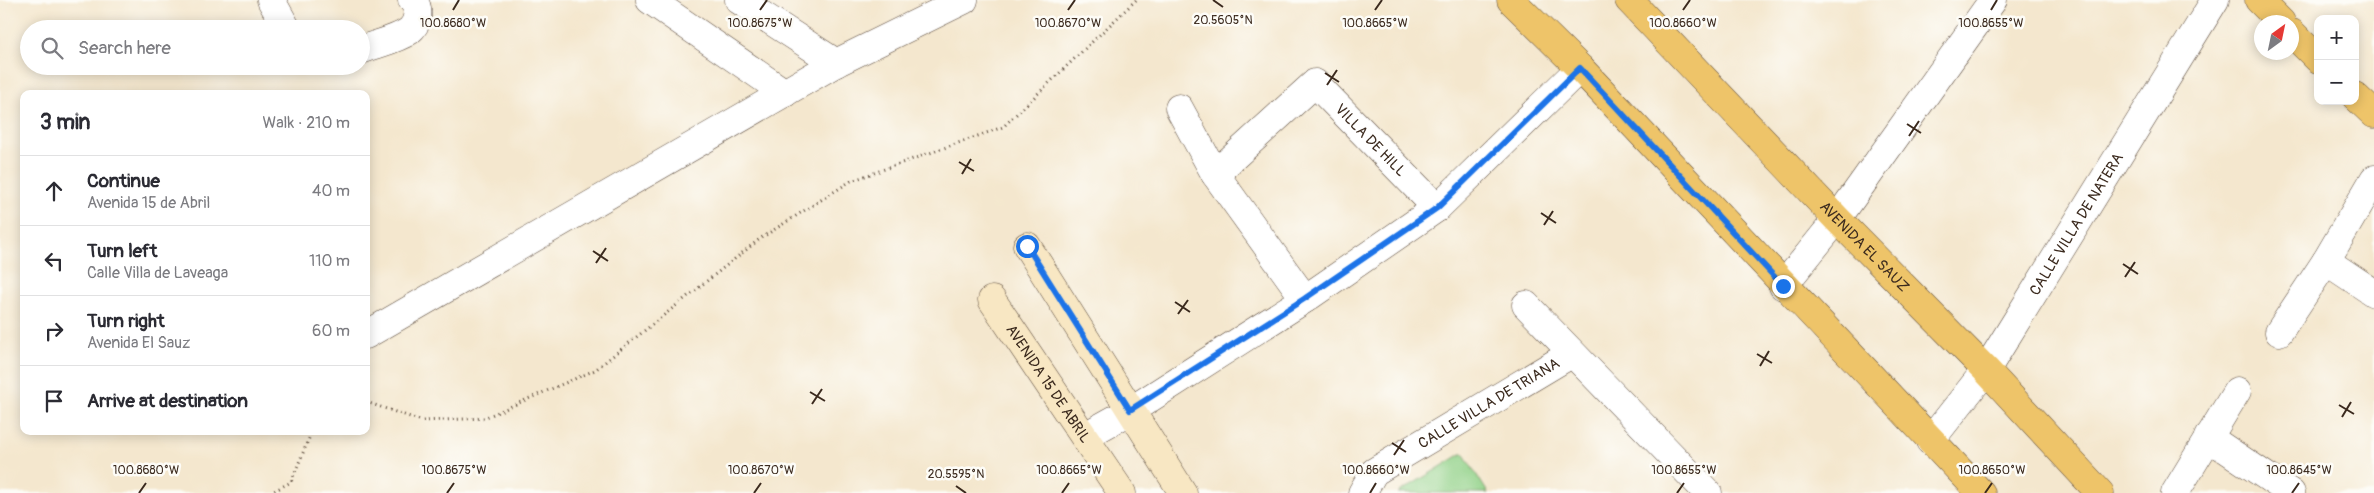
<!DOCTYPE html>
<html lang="en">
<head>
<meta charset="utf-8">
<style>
  body { margin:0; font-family:Pangolin,sans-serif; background:#f2f2f3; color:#2b2b33 }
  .controls { position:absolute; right:15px; top:15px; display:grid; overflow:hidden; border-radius:10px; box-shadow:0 2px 12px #0003 }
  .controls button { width:45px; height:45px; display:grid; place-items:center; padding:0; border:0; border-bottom:1px solid #e1e1e2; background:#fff; color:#2b2b33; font:25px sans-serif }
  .compass { position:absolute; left:2254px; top:15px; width:45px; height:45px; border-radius:50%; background:#fff; box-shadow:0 2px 12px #0003; rotate:33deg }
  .stop { position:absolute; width:15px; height:15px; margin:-11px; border:4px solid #1a73e8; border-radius:50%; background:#fff }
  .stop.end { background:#1a73e8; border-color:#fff; box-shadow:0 1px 5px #0008 }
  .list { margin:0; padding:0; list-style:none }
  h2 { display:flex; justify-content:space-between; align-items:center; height:65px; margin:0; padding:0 20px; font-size:21px }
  h2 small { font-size:16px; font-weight:400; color:#7c7c81 }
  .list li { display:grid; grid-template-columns:32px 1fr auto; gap:15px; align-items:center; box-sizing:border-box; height:70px; padding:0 20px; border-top:1px solid #e1e1e2 }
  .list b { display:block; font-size:19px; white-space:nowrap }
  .list p { margin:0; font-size:16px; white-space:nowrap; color:#7c7c81 }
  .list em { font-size:16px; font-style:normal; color:#7c7c81 }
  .icon { flex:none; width:28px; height:28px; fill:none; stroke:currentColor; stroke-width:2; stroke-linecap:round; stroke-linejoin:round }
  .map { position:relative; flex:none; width:2374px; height:493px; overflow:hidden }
  .search { position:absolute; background:#fff; box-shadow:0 2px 12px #0003; left:20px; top:20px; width:350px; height:55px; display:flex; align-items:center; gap:12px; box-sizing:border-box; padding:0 18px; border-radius:28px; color:#7c7c81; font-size:19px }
  .panel { position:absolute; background:#fff; box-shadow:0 2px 12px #0003; left:20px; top:90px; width:350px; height:345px; border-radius:10px }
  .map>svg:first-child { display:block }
</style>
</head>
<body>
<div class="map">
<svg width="2374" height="493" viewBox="0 0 2374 493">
  <rect width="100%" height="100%" fill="#fdfcf7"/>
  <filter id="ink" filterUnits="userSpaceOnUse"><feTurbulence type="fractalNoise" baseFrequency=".02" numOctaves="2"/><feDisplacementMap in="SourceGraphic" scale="10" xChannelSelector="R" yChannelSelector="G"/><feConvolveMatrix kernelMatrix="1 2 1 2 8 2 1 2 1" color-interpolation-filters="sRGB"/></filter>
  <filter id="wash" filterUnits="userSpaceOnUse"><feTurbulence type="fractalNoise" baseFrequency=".0096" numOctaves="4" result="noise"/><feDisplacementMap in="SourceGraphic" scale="20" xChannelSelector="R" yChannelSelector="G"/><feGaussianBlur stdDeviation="1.12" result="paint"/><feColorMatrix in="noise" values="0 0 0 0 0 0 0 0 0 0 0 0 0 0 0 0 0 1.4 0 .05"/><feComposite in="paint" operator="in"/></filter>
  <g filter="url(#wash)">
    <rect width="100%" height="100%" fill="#f4e7ce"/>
    <path fill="#91d188" stroke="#667e53" d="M1463,453L1488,493H1398Z"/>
  </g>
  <g filter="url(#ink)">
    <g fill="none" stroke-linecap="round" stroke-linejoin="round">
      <defs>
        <g id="minor">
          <path d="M271,0L287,29"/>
          <path d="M650,0L785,93"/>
          <path d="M739,0L836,63"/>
          <path d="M361,50C376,44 396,40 409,31C418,24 421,8 412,0"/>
          <path d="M1179,108L1215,174L1305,299"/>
          <path id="s1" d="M1215,174L1315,83L1437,208"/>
          <path d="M2326,261L2374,293"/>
          <path d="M1783,286L1837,219L1993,0"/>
          <path d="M1526,305L1708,493"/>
          <path d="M2279,332L2326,261L2374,179"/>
          <path d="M366,335L836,63L964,0"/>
          <path d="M1085,436L1130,411L1305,299L1437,208L1580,68"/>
          <path d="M2208,437L2291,493"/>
          <path id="s2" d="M1930,441L1986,370L2215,0"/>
          <path id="s3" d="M1362,493L1374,472L1571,354"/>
          <path d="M2175,493L2237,391"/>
        </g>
        <g id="secondary">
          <path d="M1027,246L1183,493"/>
          <path id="s4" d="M992,300L1122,493"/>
        </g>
        <g id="primary">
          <path d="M1511,0L1580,68L1981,493"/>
          <path id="s5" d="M1629,0L1837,219L1986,370L2100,493"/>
          <path d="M2259,0L2281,22"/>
          <path d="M2292,33L2318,59"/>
          <path d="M2355,96L2374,114"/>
        </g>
      </defs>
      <use href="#minor" stroke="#574638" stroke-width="29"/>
      <use href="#secondary" stroke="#574638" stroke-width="29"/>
      <use href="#primary" stroke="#574638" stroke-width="29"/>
      <g stroke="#574638" stroke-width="3" stroke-dasharray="1 4" stroke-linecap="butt">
        <path d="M366,402L422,421L484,418L595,370L761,238L851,181L1003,127L1136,0"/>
        <path d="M270,493L291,482L312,431"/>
      </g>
      <use href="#minor" stroke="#fff" stroke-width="28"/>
      <use href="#secondary" stroke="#f8e7c3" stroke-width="28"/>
      <use href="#primary" stroke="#eec469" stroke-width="28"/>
    </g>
  </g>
  <g fill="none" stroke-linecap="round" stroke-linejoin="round" filter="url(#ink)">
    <path stroke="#1a73e8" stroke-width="6" d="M1027,246L1130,410L1304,299L1437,208L1580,68L1783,286"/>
  </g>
  <path fill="none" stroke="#3b2a1e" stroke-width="2" d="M1213,0L1223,7M453,10L459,0M760,10L767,0M1068,10L1075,0M1375,10L1382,0M1683,10L1690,0M1991,10L1997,0M1325,73L1339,82M1327,85L1337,70M1907,124L1921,133M1909,136L1919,121M959,162L974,171M962,174L971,159M1541,213L1556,223M1544,225L1553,211M593,251L608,261M596,263L606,248M2123,264L2138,274M2125,277L2135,262M1175,302L1190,312M1178,314L1188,300M1757,354L1772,363M1760,366L1769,351M810,392L825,401M812,404L822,389M2339,405L2354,414M2342,417L2351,402M1392,443L1406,452M1394,455L1404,440M956,486L966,493M139,493L146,483M447,493L454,483M754,493L761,483M1062,493L1069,483M1370,493L1376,483M1677,493L1684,483M1985,493L1992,483M2292,493L2299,483"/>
  <g text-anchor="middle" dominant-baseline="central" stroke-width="5" stroke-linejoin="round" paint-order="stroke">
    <g font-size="15" fill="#3b2a1e" stroke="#fdfcf7">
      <text stroke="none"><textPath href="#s1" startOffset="215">VILLA DE HILL</textPath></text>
      <text stroke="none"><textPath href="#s2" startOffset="262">CALLE VILLA DE NATERA</textPath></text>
      <text stroke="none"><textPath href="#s5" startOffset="341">AVENIDA EL SAUZ</textPath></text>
      <text stroke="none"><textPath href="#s4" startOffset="101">AVENIDA 15 DE ABRIL</textPath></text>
      <text stroke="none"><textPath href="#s3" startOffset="158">CALLE VILLA DE TRIANA</textPath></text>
    </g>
  </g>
  <g font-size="12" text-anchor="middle" fill="#3b2a1e" stroke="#fdfcf7" stroke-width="5" stroke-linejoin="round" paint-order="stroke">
    <text x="1223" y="24">20.5605°N</text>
    <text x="453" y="27">100.8680°W</text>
    <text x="760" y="27">100.8675°W</text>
    <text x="1068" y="27">100.8670°W</text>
    <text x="1375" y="27">100.8665°W</text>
    <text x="1683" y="27">100.8660°W</text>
    <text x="1991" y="27">100.8655°W</text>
    <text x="146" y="474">100.8680°W</text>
    <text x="454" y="474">100.8675°W</text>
    <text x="761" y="474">100.8670°W</text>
    <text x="1069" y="474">100.8665°W</text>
    <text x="1376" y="474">100.8660°W</text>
    <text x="1684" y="474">100.8655°W</text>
    <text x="1992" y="474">100.8650°W</text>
    <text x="2299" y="474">100.8645°W</text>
    <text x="956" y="478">20.5595°N</text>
  </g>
</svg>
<div class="controls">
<button>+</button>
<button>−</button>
</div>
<svg class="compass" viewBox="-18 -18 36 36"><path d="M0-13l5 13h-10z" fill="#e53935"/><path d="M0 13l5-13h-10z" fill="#7c7c81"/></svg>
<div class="stop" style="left:1027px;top:246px"></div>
<div class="stop end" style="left:1783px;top:286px"></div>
<div class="search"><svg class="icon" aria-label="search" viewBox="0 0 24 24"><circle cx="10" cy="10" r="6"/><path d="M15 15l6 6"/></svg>Search here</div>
<section class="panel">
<h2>3 min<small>Walk · 210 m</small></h2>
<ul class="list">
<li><svg class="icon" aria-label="ahead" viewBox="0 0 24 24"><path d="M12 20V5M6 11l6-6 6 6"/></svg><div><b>Continue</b><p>Avenida 15 de Abril</p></div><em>40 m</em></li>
<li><svg class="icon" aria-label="left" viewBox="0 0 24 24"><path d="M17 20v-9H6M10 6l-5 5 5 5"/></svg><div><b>Turn left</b><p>Calle Villa de Laveaga</p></div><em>110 m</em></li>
<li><svg class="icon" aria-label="right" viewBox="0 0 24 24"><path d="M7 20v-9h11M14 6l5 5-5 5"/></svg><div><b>Turn right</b><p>Avenida El Sauz</p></div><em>60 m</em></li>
<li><svg class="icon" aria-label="arrive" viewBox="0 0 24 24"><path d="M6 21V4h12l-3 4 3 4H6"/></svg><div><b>Arrive at destination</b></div></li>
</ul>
</section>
</div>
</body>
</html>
